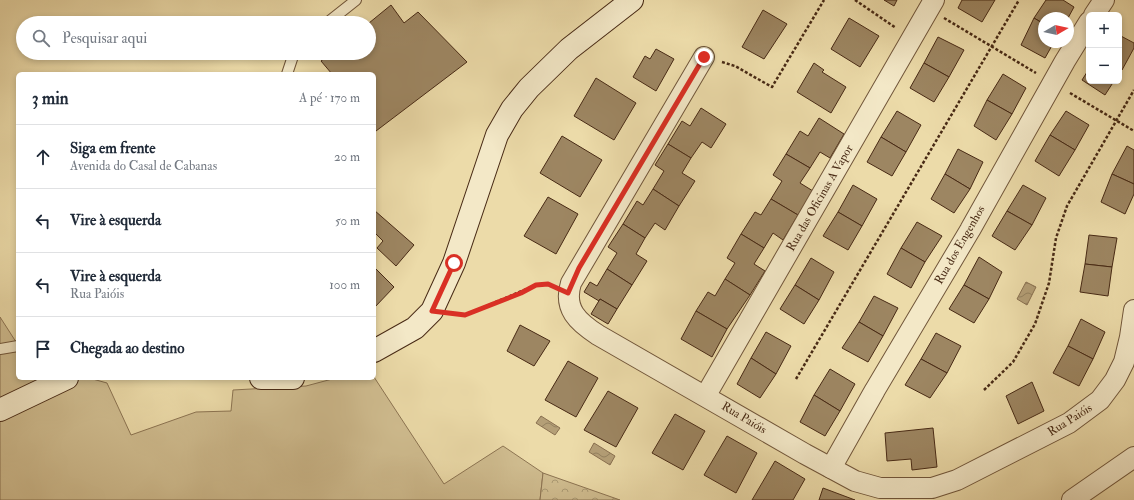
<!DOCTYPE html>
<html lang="pt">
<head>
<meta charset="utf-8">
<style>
  body { margin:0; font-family:"IM FELL Double Pica",serif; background:#f2f2f3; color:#1f2937 }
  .controls { position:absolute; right:12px; top:12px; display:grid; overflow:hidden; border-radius:6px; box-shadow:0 2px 6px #0003 }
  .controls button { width:36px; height:36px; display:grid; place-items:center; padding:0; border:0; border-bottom:1px solid #e0e1e3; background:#fff; color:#1f2937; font:20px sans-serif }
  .compass { position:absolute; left:1038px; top:12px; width:36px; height:36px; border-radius:50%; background:#fff; box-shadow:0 2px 6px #0003; rotate:81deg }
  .stop { position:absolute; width:12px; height:12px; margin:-9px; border:3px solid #d93025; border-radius:50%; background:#fff }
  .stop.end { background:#d93025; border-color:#fff; box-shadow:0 1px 4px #0008 }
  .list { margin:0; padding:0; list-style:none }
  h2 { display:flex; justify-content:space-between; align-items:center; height:52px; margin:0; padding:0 16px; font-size:17px }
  h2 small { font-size:13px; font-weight:400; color:#747a83 }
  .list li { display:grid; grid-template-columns:26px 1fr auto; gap:12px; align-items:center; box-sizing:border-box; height:64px; padding:0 16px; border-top:1px solid #e0e1e3 }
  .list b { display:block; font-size:15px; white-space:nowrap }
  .list p { margin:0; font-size:13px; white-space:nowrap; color:#747a83 }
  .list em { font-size:13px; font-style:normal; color:#747a83 }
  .icon { flex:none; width:22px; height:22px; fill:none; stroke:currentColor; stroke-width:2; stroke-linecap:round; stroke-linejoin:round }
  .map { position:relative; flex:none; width:1134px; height:500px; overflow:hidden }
  .search { position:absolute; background:#fff; box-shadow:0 2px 6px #0003; left:16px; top:16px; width:360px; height:44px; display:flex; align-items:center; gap:10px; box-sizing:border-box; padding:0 14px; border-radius:22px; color:#747a83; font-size:15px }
  .panel { position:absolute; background:#fff; box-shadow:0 2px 6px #0003; left:16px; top:72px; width:360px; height:308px; border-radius:6px }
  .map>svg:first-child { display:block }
</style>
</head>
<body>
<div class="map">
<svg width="1134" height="500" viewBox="0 0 1134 500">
  <defs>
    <pattern id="forest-crowns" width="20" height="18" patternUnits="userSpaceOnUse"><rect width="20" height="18" fill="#d0bd90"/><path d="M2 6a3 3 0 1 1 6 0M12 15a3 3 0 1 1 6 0" fill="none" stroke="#ab9a74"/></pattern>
    <pattern id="water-waves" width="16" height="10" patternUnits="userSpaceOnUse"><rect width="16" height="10" fill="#b49f77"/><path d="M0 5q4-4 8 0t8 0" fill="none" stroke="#948260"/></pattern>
  </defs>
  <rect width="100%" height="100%" fill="#ecdba9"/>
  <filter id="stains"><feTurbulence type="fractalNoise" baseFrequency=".005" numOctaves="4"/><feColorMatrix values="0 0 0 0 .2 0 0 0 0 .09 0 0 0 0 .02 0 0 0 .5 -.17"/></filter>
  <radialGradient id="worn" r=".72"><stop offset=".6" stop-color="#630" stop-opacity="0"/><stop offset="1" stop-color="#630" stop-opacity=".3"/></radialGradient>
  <path fill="#d0bd90" stroke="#8c7452" d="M0,317L18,345V378H89L107,383L131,435L196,412L231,411L233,390L306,386L336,378L374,377L444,484L503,446L543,473L540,500H0Z"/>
  <path fill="url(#forest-crowns)" stroke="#8c7452" d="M543,473L620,500H540Z"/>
  <g fill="url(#water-waves)" stroke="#897050">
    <path d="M1026,282L1036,287L1027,305L1017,299Z"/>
    <path d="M541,416L560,428L555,435L536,423Z"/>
    <path d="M594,443L615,456L610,465L589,452Z"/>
  </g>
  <g fill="#9d8662" stroke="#482a15">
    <path d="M884,0H897L894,6Z"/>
    <path d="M962,0H995L982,22L958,8Z"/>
    <path d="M1046,0H1063L1074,7L1068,18H1044V24L1034,18Z"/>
    <path d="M391,5L404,23L418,12L467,62L376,131L374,128V74H332L321,61L331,53H369V23Z"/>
    <path d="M763,10L787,24L764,59L742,47Z"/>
    <path d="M849,18L879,36L860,67L831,49Z"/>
    <path d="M1034,18L1044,24V42H1054L1045,58L1021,45Z"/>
    <path d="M1119,35L1134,43V48L1122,70L1119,68Z"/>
    <path d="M938,37L964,50L949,77L924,63Z"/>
    <path d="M656,49L674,59L656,91L633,77L645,56L650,59Z"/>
    <path d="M814,63L824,70L822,72L846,87L831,113L797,92Z"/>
    <path d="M924,63L949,77L934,102L910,88Z"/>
    <path d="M1089,69V81H1114L1105,95L1082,80Z"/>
    <path d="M1003,74L1026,88L1012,114L987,100Z"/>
    <path d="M596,78L636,103L614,140L574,116Z"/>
    <path d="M987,100L1012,114L996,140L974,126Z"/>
    <path d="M701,108L726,124L711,148L702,142L691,158L668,144L682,121L690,126Z"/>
    <path d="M897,111L921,125L906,152L881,137Z"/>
    <path d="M1066,111L1089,125L1075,150L1050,135Z"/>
    <path d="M819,118L844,134L830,158L820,152L810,168L786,154L800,131L808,136Z"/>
    <path d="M1050,135L1075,150L1059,176L1035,161Z"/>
    <path d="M562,136L602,160L580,197L540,173Z"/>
    <path d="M881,137L906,152L892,176L867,162Z"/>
    <path d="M668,144L691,158L682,173L695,181L679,206L653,189L664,171L655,165Z"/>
    <path d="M1127,146L1134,150V184L1112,174Z"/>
    <path d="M958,149L983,162L970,189L945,174Z"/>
    <path d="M786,154L810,168L800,183L813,191L798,215L771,199L782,181L773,175Z"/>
    <path d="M945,174L970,189L954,213L931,199Z"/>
    <path d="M1112,174L1134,184V194L1125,214L1101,202Z"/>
    <path d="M853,185L877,199L862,226L838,212Z"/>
    <path d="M1023,185L1046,198L1032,225L1007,211Z"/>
    <path d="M653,189L679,206L665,230L655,223L645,238L623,224L637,201L643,205Z"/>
    <path d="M548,197L578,214L556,254L524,236Z"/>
    <path d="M771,199L798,215L783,240L773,233L764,248L741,234L755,212L761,215Z"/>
    <path d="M374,210L414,245L396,266L377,248L383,241L374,232Z"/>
    <path d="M1007,211L1032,225L1015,250L992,236Z"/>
    <path d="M838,212L862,226L848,250L823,236Z"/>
    <path d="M917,222L942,236L925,262L901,248Z"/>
    <path d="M623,224L645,238L636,254L647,261L632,285L607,269L617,253L608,247Z"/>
    <path d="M741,234L764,248L754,264L765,271L750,295L725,279L735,263L727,258Z"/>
    <path d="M1089,235L1117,238L1112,267L1085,264Z"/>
    <path d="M901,248L925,262L911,288L887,274Z"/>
    <path d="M979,257L1002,272L989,299L964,285Z"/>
    <path d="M811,258L834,272L819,300L795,285Z"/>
    <path d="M1085,264L1112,267L1108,296L1080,292Z"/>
    <path d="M374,267L394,287L374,308Z"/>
    <path d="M607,269L632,285L617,309L600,299L599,301L584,292L590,282L597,286Z"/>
    <path d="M725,279L750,295L727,329L696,311L708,292L715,296Z"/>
    <path d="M795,285L819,300L804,324L780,309Z"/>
    <path d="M964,285L989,299L974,323L949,309Z"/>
    <path d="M874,296L898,308L883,336L859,322Z"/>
    <path d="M600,299L617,309L608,324L591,314Z"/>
    <path d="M696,311L727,329L712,357L681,339Z"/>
    <path d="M1081,319L1105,332L1093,359L1068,346Z"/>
    <path d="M859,322L883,336L868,362L842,348Z"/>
    <path d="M520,325L550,341L534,366L507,351Z"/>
    <path d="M766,332L791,346L776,374L751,358Z"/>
    <path d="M936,333L961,346L947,373L921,359Z"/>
    <path d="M1068,346L1093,359L1079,386L1053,373Z"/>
    <path d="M751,358L776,374L760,398L737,384Z"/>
    <path d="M921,359L947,373L930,398L905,385Z"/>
    <path d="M568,361L598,378L576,417L545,400Z"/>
    <path d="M830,369L855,384L840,411L814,395Z"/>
    <path d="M1032,382L1044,411L1018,424L1006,396Z"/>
    <path d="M608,391L638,408L616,447L584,430Z"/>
    <path d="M814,395L840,411L825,436L800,422Z"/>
    <path d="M675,414L705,431L683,470L652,453Z"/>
    <path d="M933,428L937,467L912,470L911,459L887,461L885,433Z"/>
    <path d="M727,436L757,453L736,493L704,475Z"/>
    <path d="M775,461L805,479L793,500H752Z"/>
    <path d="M823,488L855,500H819Z"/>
  </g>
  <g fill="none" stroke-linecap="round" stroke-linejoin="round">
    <defs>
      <g id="lane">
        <path d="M327,23L356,0"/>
        <path d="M287,74L294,53"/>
        <path d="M0,349L18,346"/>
      </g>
      <g id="street">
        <path d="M1094,15L1104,0"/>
        <path d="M704,57L571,283C563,309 578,322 598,335L805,454L855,481L880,488H932L957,480L1069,423L1100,400L1115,380L1124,362L1130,337L1134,310"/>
        <path d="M706,395L934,0"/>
        <path d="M831,468L875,390L970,230L1065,61L1089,22"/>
        <path d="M1072,500L1134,457"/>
      </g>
      <g id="secondary">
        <path d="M374,351L415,328L432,311L454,263L497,135L512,109L529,88L569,49L632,0"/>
        <path d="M261,378H293"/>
        <path d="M0,410L67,378"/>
      </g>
    </defs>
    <use href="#lane" stroke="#71563a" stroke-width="12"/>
    <use href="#street" stroke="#71563a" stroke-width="22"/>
    <use href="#secondary" stroke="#482a15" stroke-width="24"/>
    <g stroke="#482a15" stroke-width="2.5" stroke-dasharray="3 2" stroke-linecap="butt">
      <path d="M855,0L896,28"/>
      <path d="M944,18L1036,73"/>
      <path d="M722,62L735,66L772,87L824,0"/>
      <path d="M1070,93L1134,131"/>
      <path d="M453,314L465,315L536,285L548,284L551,285"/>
      <path d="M796,379L1019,0"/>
      <path d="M984,390L1013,362L1035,324L1049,283L1056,238L1067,206L1134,90"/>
    </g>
    <use href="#lane" stroke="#f3e8c7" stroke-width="10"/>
    <use href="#street" stroke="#f3e8c7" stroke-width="20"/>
    <use href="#secondary" stroke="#f3e8c7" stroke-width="22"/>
  </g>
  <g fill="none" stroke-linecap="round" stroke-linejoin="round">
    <path stroke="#d93025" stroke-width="5" d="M454,263L432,311L465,315L521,293L536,285L548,284L568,293L579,268L704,57"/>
  </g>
  <g text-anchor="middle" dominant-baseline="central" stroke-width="3" stroke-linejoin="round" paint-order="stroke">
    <g font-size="12" fill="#482a15" stroke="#f3e8c7">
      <text transform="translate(820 198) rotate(-60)">Rua das Oficinas A Vapor</text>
      <text transform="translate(960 245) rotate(-60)">Rua dos Engenhos</text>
      <text transform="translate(744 418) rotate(31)">Rua Paióis</text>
      <text transform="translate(1070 420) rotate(-32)">Rua Paióis</text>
    </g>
  </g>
  <rect width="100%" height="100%" filter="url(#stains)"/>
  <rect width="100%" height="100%" fill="url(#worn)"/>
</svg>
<div class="controls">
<button>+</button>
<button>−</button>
</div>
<svg class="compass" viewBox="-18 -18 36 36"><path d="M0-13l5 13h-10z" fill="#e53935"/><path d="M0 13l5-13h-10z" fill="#747a83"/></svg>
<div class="stop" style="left:454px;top:263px"></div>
<div class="stop end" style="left:704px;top:57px"></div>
<div class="search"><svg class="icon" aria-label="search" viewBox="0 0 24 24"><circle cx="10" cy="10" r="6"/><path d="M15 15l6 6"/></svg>Pesquisar aqui</div>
<section class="panel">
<h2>3 min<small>A pé · 170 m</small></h2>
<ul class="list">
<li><svg class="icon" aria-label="ahead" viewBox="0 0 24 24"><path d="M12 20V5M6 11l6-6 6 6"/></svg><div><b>Siga em frente</b><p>Avenida do Casal de Cabanas</p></div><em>20 m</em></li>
<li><svg class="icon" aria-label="left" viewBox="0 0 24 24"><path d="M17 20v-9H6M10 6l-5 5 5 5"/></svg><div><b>Vire à esquerda</b></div><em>50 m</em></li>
<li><svg class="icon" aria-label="left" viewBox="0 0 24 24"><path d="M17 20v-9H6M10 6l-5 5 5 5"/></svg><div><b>Vire à esquerda</b><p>Rua Paióis</p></div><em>100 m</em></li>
<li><svg class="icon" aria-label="arrive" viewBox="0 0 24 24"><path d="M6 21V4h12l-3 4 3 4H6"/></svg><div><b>Chegada ao destino</b></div></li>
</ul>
</section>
</div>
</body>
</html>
